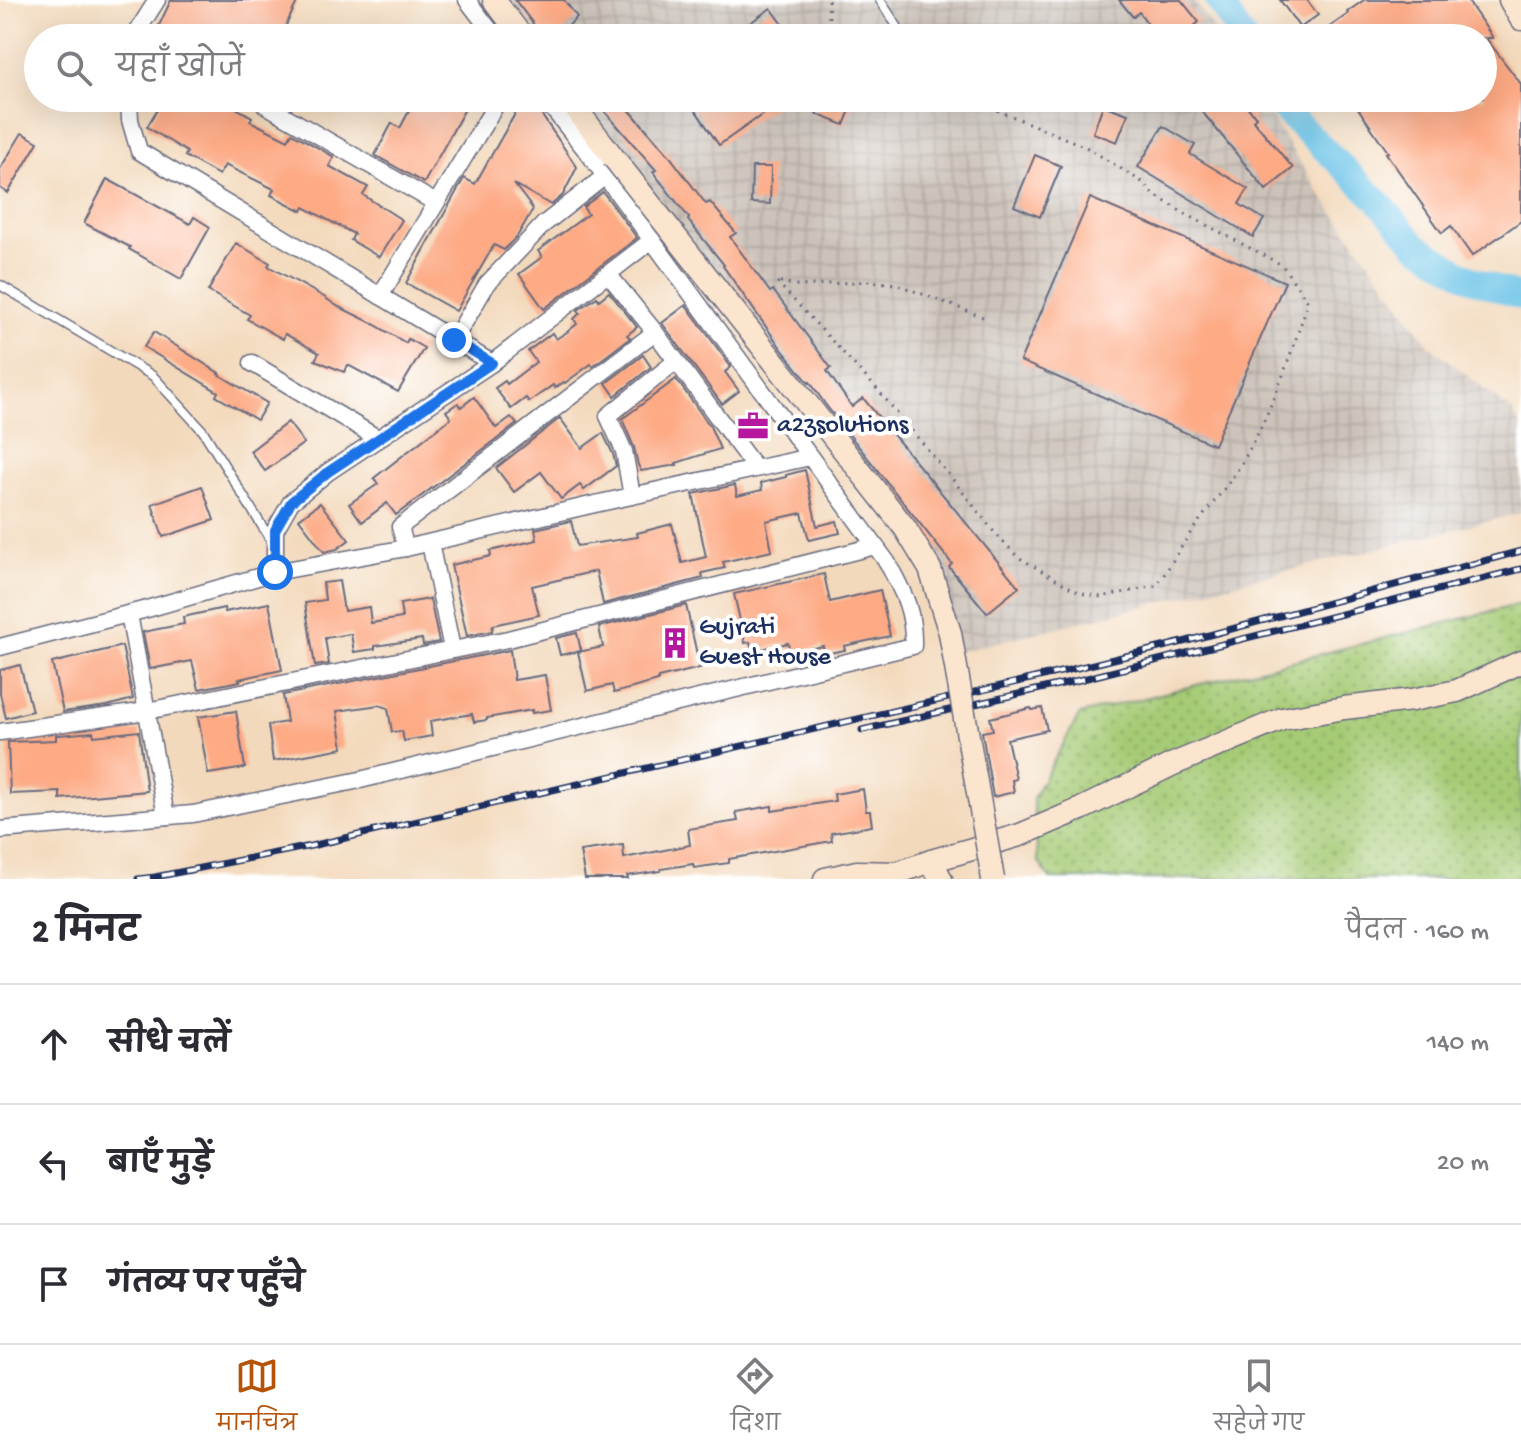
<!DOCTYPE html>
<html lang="hi">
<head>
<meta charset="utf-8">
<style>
  body { margin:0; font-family:"Gochi Hand","Playpen Sans Deva",sans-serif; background:#f2f2f3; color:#2b2b33 }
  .stop { position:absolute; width:24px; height:24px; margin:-18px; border:6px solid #1a73e8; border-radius:50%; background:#fff }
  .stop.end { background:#1a73e8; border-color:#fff; box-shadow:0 2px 8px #0008 }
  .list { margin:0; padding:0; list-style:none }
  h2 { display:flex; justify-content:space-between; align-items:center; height:104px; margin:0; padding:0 32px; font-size:34px }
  h2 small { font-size:26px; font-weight:400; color:#7c7c81 }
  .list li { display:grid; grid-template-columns:52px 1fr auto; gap:24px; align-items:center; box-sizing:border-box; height:120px; padding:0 32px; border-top:2px solid #e1e1e2 }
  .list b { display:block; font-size:30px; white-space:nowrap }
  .list em { font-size:26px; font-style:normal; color:#7c7c81 }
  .icon { flex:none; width:44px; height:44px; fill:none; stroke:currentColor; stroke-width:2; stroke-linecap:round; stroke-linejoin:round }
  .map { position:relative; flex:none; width:1521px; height:879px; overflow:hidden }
  .search { position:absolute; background:#fff; box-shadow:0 8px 32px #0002; left:24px; right:24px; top:24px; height:88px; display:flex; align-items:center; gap:20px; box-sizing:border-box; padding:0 28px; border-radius:44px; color:#7c7c81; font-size:30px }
  .sheet { height:464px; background:#fff }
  nav { display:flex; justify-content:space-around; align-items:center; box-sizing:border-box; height:112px; border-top:2px solid #e1e1e2; background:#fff; font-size:22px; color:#7c7c81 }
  nav a { display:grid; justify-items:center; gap:4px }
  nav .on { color:#b45309 }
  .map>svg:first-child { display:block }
</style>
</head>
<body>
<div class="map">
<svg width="1521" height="879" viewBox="0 0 1521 879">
  <defs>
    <pattern id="industrial-grid" width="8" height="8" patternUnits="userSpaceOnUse" patternTransform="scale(2)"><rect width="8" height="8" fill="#ccc2b9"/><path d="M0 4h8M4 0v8" fill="none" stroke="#afa7a1"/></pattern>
    <pattern id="grass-dots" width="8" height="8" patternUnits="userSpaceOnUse" patternTransform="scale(2)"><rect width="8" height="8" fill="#a6cb75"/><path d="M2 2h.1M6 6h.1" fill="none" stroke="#86a563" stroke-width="1.8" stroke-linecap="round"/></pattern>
  </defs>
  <rect width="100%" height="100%" fill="#fff"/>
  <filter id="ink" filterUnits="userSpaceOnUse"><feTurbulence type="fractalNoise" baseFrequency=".0125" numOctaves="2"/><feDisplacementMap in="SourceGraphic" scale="16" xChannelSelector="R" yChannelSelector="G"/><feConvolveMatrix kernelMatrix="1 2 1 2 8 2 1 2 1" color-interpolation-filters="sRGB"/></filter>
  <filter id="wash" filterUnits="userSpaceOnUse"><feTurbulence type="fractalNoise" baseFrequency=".006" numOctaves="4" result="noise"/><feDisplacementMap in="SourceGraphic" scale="32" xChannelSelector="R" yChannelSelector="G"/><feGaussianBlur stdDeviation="1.8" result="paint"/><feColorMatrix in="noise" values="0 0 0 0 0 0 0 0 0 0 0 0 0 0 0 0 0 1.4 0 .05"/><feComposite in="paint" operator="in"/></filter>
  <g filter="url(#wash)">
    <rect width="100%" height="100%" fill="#f3d9bb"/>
    <g fill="url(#industrial-grid)">
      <path d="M505,0H1193L1221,38H534Z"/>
      <path d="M581,98H1259L1319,192L1429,345L1512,411L1521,427V513L957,652L949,601Z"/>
    </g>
    <path fill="url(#grass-dots)" stroke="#607d6a" stroke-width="2" d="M1521,604V879H1050L1038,861L1033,798L1080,714Z"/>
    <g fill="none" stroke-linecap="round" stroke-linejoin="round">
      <g stroke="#6ac3e7" stroke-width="26">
        <path d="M1218,0L1243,38"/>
        <path d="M1278,98L1285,111L1377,200L1416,245L1471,279L1521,297"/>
      </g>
    </g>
    <g id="blocks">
      <g fill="#fdaa85">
        <path d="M171,0H298L280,38H153Z"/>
        <path d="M515,0H564L577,17L557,38H544Z"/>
        <path d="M1119,0H1181L1199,22L1193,27L1202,38H1160L1153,27L1151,28L1139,12L1133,17Z"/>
        <path d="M1280,0H1307L1318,15L1300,28Z"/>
        <path d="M1364,0H1467L1493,38H1486L1521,84V221L1472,256L1451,226L1442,233L1386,153L1388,152L1355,104L1362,98H1483V38H1314L1348,14L1347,12Z"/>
        <path d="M771,8L793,38H761L750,23Z"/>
        <path d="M164,98H218L252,117L250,121L288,140L292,133L334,157L329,166L368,187L363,195L402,220L379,257L351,240L354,234L304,207L302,211L271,195L274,189L225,165L219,175L185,156L187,152L147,127Z"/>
        <path d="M416,98H471L424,183L375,155L392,123L400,128Z"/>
        <path d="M524,98H530L577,167L563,195L551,205L514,184L533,209L518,235L504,250L494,245L456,311L406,283L464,178L475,184Z"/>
        <path d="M593,98H619L668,154L706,204L710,202L736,233L730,237L770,292L773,290L831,368L827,371L852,407L863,398L1019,587L987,613L949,567L952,564L825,404L810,382L809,383L781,348L723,266L724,265L688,220L689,218L653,172L656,170Z"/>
        <path d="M708,98H786L719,145L694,108Z"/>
        <path d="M823,98H834L852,105L844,125L816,114Z"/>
        <path d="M1191,98H1240L1256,117L1253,120L1293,168L1266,190Z"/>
        <path d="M1103,105L1128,114L1117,142L1093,133Z"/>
        <path d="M1163,126L1195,145L1190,154L1248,189L1239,204L1264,219L1253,237L1138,167Z"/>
        <path d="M22,133L38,142L8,193L0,188V169Z"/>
        <path d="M1035,155L1061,166L1040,217L1014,206Z"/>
        <path d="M752,167H771L770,204L751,203Z"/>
        <path d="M107,179L190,224L194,217L210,227L181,279L129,249L130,247L84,223Z"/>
        <path d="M603,192L637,238L544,309L519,274L542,257L538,251L588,214L583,207Z"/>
        <path d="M1090,198L1285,282L1214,445L1020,361Z"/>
        <path d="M236,243L270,263L268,266L324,297L337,306L372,323L406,343L408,339L424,348L398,392L348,365L344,372L315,360L319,353L285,334L283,339L247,319L250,315L208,291Z"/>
        <path d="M609,292L637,327L627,335L630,338L593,366L591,364L565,383L564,382L555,388L553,385L529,402L526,398L511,409L495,388L505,381L507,384L536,362L528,351L552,333L556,339L567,332L577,324L574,319L580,313L578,310L597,297L599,300Z"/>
        <path d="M686,305L731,367L725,372L739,391L722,404L662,323Z"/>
        <path d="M154,332L219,373L218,374L267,403L257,420L216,396L218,392L144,347Z"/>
        <path d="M643,355L651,367L615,396L606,383Z"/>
        <path d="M676,379L710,426L720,449L676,463L677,465L641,471L638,465L634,447L622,419Z"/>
        <path d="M474,397L496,428L511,417L517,424L396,515L387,503L362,522L349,504L378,484L374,478L451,418L446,411L458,403L461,407Z"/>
        <path d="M560,418L582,448L603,433L613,454L616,466L584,490L580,485L561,499L541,472L514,492L496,468Z"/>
        <path d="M288,422L304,443L265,471L250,451Z"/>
        <path d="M805,470L817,526L837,521L840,533L809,540L802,513L766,521L772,551L723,562L725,568L702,573L703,578L603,604L596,571L532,586L539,615L493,625L492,631L467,636L451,565L491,556L490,551L537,540L535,529L571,521L577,546L638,537L637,533L672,524L682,563L706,557L693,494L735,485L737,496L762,490L761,483L786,477V475Z"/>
        <path d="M202,486L214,520L163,537L152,504Z"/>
        <path d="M320,503L349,540L337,549L324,552L299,519Z"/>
        <path d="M824,574L830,602L880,590L890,636L844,646L845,650L824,654L823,646L790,653L788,643L753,651L750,642L745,643L734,594Z"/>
        <path d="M339,581L344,611L369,607L371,623L402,618L400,604L430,599L439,642L423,645L422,639L375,646V649L354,652L351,634L325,638L329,664L315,666L305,603L325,600L323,583Z"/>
        <path d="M269,603L282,670L239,679L240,681L199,689L192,661L150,669L143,632L184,624L183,617L224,608L225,612Z"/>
        <path d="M686,605L700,668L658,678V681L614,693L612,685L587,691L578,652L603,647L599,627Z"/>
        <path d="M577,633L581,651L560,655L556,638Z"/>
        <path d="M122,646L133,699L107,706L63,712L52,663Z"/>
        <path d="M510,650L514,680L545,675L551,710L532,713V710L487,718V720L474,722L472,714L430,721L432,736L404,741L402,731L392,732L388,708L379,705L337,711L343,748L273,761L268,725L287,722L283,695Z"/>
        <path d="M20,665L32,711L6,718L0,694V670Z"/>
        <path d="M1031,708L1032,710L1042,708L1047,730L1007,739L1016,779L1012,780L1014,792L993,797L982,732L993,730L990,718Z"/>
        <path d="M236,711L245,768L208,774L198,717Z"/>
        <path d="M139,731L147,791L60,799V792L10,794L8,742L56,740V735H59L93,732L94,736Z"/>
        <path d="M863,789L866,811H870L872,826L831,833L832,841L729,859V863L694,868L693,864L661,869V871L627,876L628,879H585L580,851L623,845L624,858L690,845L688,829L738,821L736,812L772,806V811L835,801L834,794Z"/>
      </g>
    </g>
  </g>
  <g filter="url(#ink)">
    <use href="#blocks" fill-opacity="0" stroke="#676a7f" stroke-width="2"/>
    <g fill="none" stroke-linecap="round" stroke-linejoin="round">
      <defs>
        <g id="lane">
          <path d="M880,0L897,26L901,38"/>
          <path d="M0,285L153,376L203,431L272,542"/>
        </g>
        <g id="street">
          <path d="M467,0L496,38"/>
          <path d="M133,38L157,0"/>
          <path d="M129,98L130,120L139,151L492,363"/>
          <path d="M264,104L436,203"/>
          <path d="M608,274L655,332L755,468"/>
          <path d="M380,296L500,98"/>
          <path d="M454,340L487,284L544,224L605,176"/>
          <path d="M252,363L379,439"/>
          <path d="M632,496L624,451L608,416L676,361"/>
          <path d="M430,543L452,649"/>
          <path d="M406,548L400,527L655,332"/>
          <path d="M275,572V530L291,502L328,472L492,363L652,240"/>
          <path d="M129,614L166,816"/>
          <path d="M0,647L147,609L275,572L406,548L595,504L810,457"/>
          <path d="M0,732L147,711L508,639L875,546"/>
          <path d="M0,830L193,814L360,780L913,646C914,610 903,592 887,562L589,154L544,98"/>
        </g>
        <g id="secondary">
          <path d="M494,0L523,38"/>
          <path d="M1510,0L1521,19"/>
          <path d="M568,98L613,157"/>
          <path d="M931,861L941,879"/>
          <path d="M825,879L857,872L897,873"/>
          <path d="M886,879L897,873L931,861L1020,835L1081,809L1171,765L1282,719L1344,708L1412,700L1457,691L1521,662"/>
        </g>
      </defs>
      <use href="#lane" stroke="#676a7f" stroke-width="11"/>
      <use href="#street" stroke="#676a7f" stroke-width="19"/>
      <use href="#secondary" stroke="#676a7f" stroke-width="25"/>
      <g stroke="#676a7f" stroke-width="3" stroke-dasharray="2 6" stroke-linecap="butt">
        <path d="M828,0L830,38"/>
        <path d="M968,98L1086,147L1144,183L1150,192L1182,212L1282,265L1308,302C1290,358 1271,415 1240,466C1225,490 1205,512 1189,535C1178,552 1168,570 1156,586L1101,597L1080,593L1018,557L994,532L954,481L877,389L776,281L799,286L869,281L896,284L983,317"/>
        <path d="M790,109L805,98"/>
      </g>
      <use href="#lane" stroke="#fff" stroke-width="8"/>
      <use href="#street" stroke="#fff" stroke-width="16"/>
      <use href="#secondary" stroke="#fbe5cf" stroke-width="22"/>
      <defs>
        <g id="rail">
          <path d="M862,730L1075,681L1521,569"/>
          <path d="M138,879L155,877L311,846L1069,670L1187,641L1521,551"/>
        </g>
      </defs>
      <use href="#rail" stroke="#1b2f5e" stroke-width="7"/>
      <use href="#rail" stroke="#fff" stroke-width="4" stroke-dasharray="12" stroke-linecap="butt"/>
      <defs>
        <path id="secondary-bridge" d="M613,157L905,528L930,569L950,633L993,879"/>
      </defs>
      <use href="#secondary-bridge" stroke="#676a7f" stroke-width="25" stroke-linecap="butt"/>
      <use href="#secondary-bridge" stroke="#fbe5cf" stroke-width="22"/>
    </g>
  </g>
  <g fill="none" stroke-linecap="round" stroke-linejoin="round" filter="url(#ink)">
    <path stroke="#1a73e8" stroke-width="10" d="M275,572V530L291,502L328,472L492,363L454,340"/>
  </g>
  <defs>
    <symbol id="office-bare" viewBox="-9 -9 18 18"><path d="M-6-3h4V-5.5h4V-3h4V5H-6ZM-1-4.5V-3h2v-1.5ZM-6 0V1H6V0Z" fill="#b5179e" stroke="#fff" stroke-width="2.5" paint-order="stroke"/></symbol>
    <symbol id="building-bare" viewBox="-9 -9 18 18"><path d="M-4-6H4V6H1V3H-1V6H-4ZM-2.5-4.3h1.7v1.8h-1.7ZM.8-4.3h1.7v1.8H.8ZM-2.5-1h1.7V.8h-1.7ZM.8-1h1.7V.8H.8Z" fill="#b5179e" stroke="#fff" stroke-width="2.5" paint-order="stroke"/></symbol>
  </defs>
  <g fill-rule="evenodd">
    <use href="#office-bare" x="731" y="404" width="44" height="44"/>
    <use href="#building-bare" x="653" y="621" width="44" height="44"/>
  </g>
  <g text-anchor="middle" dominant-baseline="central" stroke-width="8" stroke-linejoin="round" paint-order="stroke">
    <g font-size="26" fill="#1b2f5e" stroke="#fff" text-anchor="start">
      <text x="777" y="426">a2zsolutions</text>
      <text x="699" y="628">Gujrati<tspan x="699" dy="30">Guest House</tspan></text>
    </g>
  </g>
</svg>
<div class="stop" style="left:275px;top:572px"></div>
<div class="stop end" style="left:454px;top:340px"></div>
<div class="search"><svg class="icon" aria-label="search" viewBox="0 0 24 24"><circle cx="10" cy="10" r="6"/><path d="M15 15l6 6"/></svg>यहाँ खोजें</div>
</div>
<section class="sheet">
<h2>2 मिनट<small>पैदल · 160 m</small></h2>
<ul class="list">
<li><svg class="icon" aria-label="ahead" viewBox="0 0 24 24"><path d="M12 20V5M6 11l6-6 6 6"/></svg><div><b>सीधे चलें</b></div><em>140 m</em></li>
<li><svg class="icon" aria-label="left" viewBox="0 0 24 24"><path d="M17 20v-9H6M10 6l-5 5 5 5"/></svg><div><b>बाएँ मुड़ें</b></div><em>20 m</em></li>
<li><svg class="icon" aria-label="arrive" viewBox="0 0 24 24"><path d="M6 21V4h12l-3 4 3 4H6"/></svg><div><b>गंतव्य पर पहुँचे</b></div></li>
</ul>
</section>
<nav>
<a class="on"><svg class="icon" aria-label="map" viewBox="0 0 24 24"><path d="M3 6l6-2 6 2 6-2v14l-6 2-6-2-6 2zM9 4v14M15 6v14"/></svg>मानचित्र</a>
<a><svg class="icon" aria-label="directions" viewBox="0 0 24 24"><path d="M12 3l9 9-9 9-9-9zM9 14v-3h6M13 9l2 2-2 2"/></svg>दिशा</a>
<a><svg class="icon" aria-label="saved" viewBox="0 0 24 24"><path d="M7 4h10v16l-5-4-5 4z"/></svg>सहेजे गए</a>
</nav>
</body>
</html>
